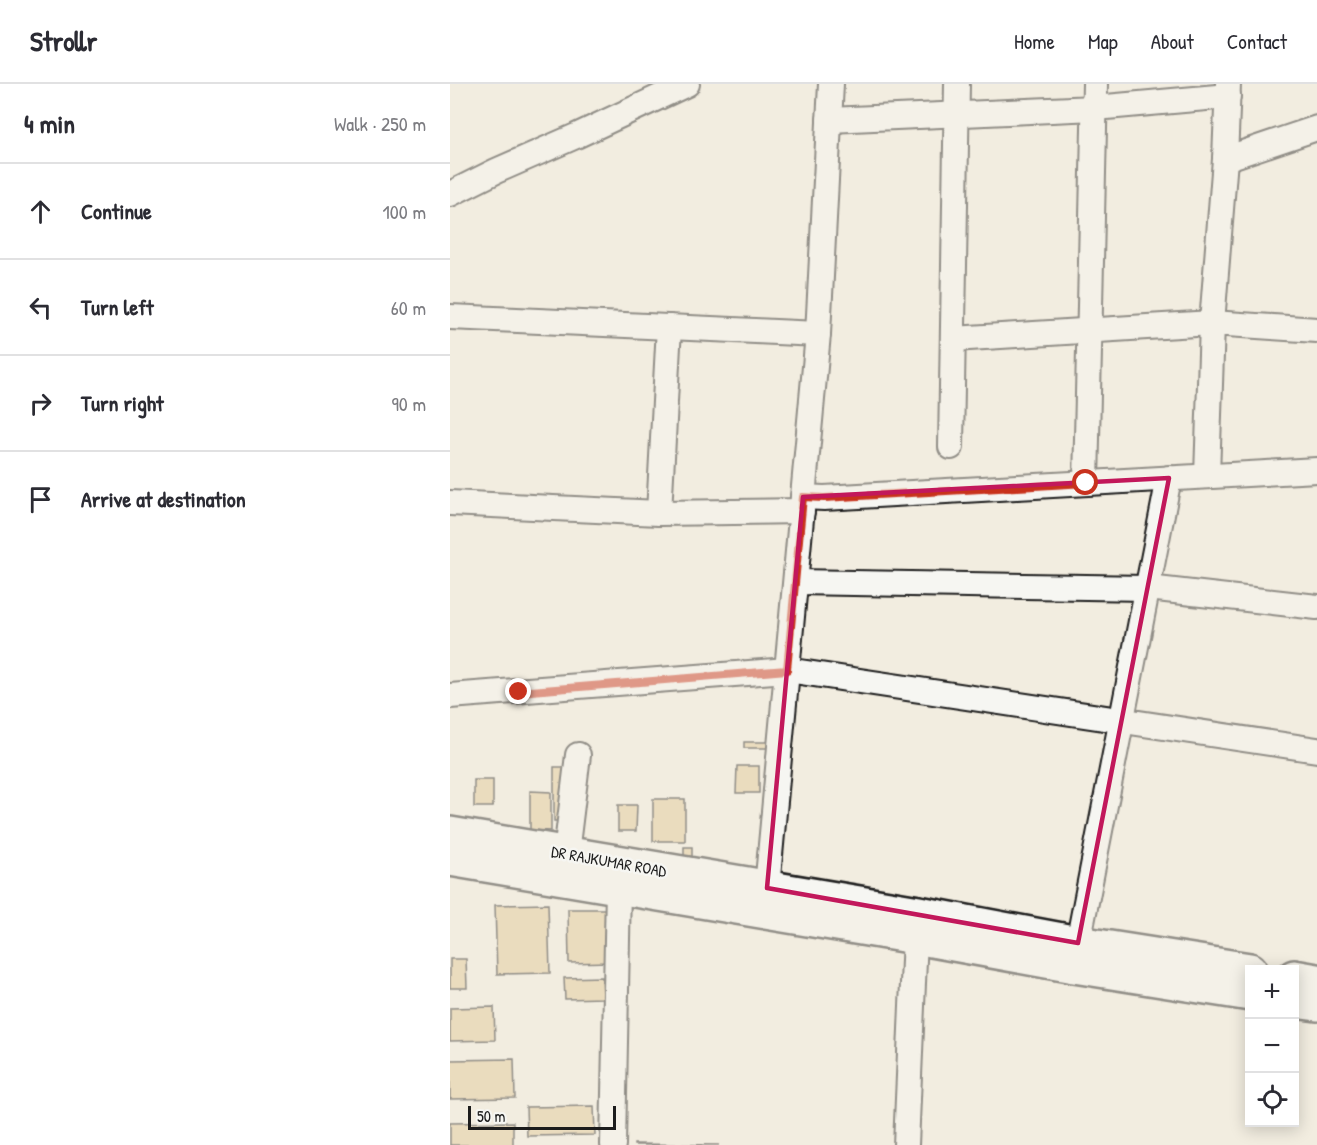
<!DOCTYPE html>
<html lang="en">
<head>
<meta charset="utf-8">
<style>
  body { margin:0; font-family:"Patrick Hand",sans-serif; background:#f2f2f3; color:#2b2b33 }
  .controls { position:absolute; right:18px; bottom:18px; display:grid; overflow:hidden; border-radius:0px; box-shadow:0 3px 15px #0003 }
  .controls button { width:54px; height:54px; display:grid; place-items:center; padding:0; border:0; border-bottom:2px solid #e1e1e2; background:#fff; color:#2b2b33; font:30px sans-serif }
  .scale { position:absolute; left:18px; bottom:15px; width:148px; box-sizing:border-box; padding-left:6px; border:3px solid #1c1c1c; border-top:0; font-size:16px; line-height:21px; white-space:nowrap; color:#1c1c1c; -webkit-text-stroke:4px #f6f6f2; paint-order:stroke }
  .stop { position:absolute; width:18px; height:18px; margin:-14px; border:4px solid #c8321e; border-radius:50%; background:#fff }
  .stop.end { background:#c8321e; border-color:#fff; box-shadow:0 2px 6px #0008 }
  .list { margin:0; padding:0; list-style:none }
  h2 { display:flex; justify-content:space-between; align-items:center; height:78px; margin:0; padding:0 24px; font-size:26px }
  h2 small { font-size:20px; font-weight:400; color:#7c7c81 }
  .list li { display:grid; grid-template-columns:39px 1fr auto; gap:18px; align-items:center; box-sizing:border-box; height:96px; padding:0 24px; border-top:2px solid #e1e1e2 }
  .list b { display:block; font-size:22px; white-space:nowrap }
  .list em { font-size:20px; font-style:normal; color:#7c7c81 }
  .icon { flex:none; width:33px; height:33px; fill:none; stroke:currentColor; stroke-width:2; stroke-linecap:round; stroke-linejoin:round }
  .map { position:relative; flex:none; width:867px; height:1061px; overflow:hidden }
  header { display:flex; align-items:center; gap:36px; box-sizing:border-box; height:84px; padding:0 30px; background:#fff; border-bottom:2px solid #e1e1e2 }
  header strong { font-size:28px }
  nav { display:flex; gap:33px; margin-inline-start:auto; font-size:21px }
  main { display:flex }
  aside { flex:1; background:#fff }
  .map>svg:first-child { display:block }
</style>
</head>
<body>
<header>
<strong>Strollr</strong>
<nav><a>Home</a><a>Map</a><a>About</a><a>Contact</a></nav>
</header>
<main>
<aside>
<h2>4 min<small>Walk · 250 m</small></h2>
<ul class="list">
<li><svg class="icon" aria-label="ahead" viewBox="0 0 24 24"><path d="M12 20V5M6 11l6-6 6 6"/></svg><div><b>Continue</b></div><em>100 m</em></li>
<li><svg class="icon" aria-label="left" viewBox="0 0 24 24"><path d="M17 20v-9H6M10 6l-5 5 5 5"/></svg><div><b>Turn left</b></div><em>60 m</em></li>
<li><svg class="icon" aria-label="right" viewBox="0 0 24 24"><path d="M7 20v-9h11M14 6l5 5-5 5"/></svg><div><b>Turn right</b></div><em>90 m</em></li>
<li><svg class="icon" aria-label="arrive" viewBox="0 0 24 24"><path d="M6 21V4h12l-3 4 3 4H6"/></svg><div><b>Arrive at destination</b></div></li>
</ul>
</aside>
<div class="map">
<svg width="867" height="1061" viewBox="0 0 867 1061">
  <rect width="100%" height="100%" fill="#f2ede0"/>
  <filter id="ink" filterUnits="userSpaceOnUse"><feTurbulence type="fractalNoise" baseFrequency=".0167" numOctaves="2"/><feDisplacementMap in="SourceGraphic" scale="12" xChannelSelector="R" yChannelSelector="G"/><feConvolveMatrix kernelMatrix="1 2 1 2 8 2 1 2 1" color-interpolation-filters="sRGB"/></filter>
  <g filter="url(#ink)">
    <g fill="#e1c796" stroke="#1c1c1c" stroke-width="1.5">
      <rect x="294" y="658" width="30" height="6"/>
      <path d="M287,682H309V709H286Z"/>
      <path d="M104,683H116L115,737H104Z"/>
      <rect x="24" y="696" width="19" height="27"/>
      <path d="M80,707L101,708V747L80,746Z"/>
      <rect x="203" y="715" width="32" height="42"/>
      <path d="M168,721H187L186,747H168Z"/>
      <rect x="234" y="763" width="8" height="15"/>
      <path d="M98,820L100,889L47,890L45,821Z"/>
      <path d="M118,825H157L159,878L119,879Z"/>
      <path d="M0,875H16L17,904H0Z"/>
      <path d="M152,893L153,914L115,915L114,894Z"/>
      <path d="M44,923L45,956L0,957V924Z"/>
      <path d="M64,975L65,1014L0,1015V976Z"/>
      <path d="M144,1022L145,1051L77,1052L76,1023Z"/>
      <path d="M63,1038V1061H0V1039Z"/>
      <path d="M184,1060L269,1061H184Z"/>
    </g>
    <g fill="none" stroke-linecap="round" stroke-linejoin="round">
      <defs>
        <g id="street">
          <path d="M778,0L775,75L867,44"/>
          <path d="M379,36L645,24L778,12"/>
          <path d="M0,110L46,87L126,52L237,0"/>
          <path d="M0,233L368,250"/>
          <path d="M503,255L762,239L775,75"/>
          <path d="M501,363L507,0"/>
          <path d="M757,392L762,239L867,246"/>
          <path d="M636,399L645,0"/>
          <path d="M353,413L374,414L867,386"/>
          <path d="M0,419L209,429L352,427"/>
          <path d="M209,429L219,243"/>
          <path d="M346,498L698,504L867,523"/>
          <path d="M0,612L337,586L867,666"/>
          <path d="M116,769L128,671"/>
          <path d="M317,804L368,250L381,0"/>
          <path d="M628,859L719,394"/>
          <path d="M163,1061L168,804"/>
          <path d="M456,1061L465,853"/>
        </g>
        <g id="highway">
          <path d="M0,750L469,829L628,859L800,886"/>
          <path d="M0,775L465,853L624,882L800,910"/>
          <path d="M844,893L867,897"/>
          <path d="M844,917L867,920"/>
        </g>
      </defs>
      <use href="#street" stroke="#1c1c1c" stroke-width="28"/>
      <use href="#highway" stroke="#1c1c1c" stroke-width="38"/>
      <use href="#street" stroke="#f6f6f2" stroke-width="24"/>
      <use href="#highway" stroke="#f6f6f2" stroke-width="33"/>
    </g>
  </g>
  <g fill="none" stroke-linecap="round" stroke-linejoin="round" filter="url(#ink)">
    <path stroke="#c8321e" stroke-width="8" d="M69,608L337,586L353,413L374,414L636,399"/>
  </g>
  <path d="M0 0H867V1061H0ZM719,394L628,859L317,804L353,413Z" fill="#f2ede0" fill-opacity=".55" fill-rule="evenodd"/>
  <path fill="none" stroke="#c2185b" stroke-width="4.5" stroke-linejoin="round" d="M719,394L628,859L317,804L353,413Z"/>
  <g text-anchor="middle" dominant-baseline="central" stroke-width="5" stroke-linejoin="round" paint-order="stroke">
    <g font-size="16" fill="#1c1c1c" stroke="#f6f6f2">
      <text transform="translate(159 777) rotate(10)">DR RAJKUMAR ROAD</text>
    </g>
  </g>
</svg>
<div class="controls">
<button>+</button>
<button>−</button>
<button><svg class="icon" aria-label="locate" viewBox="0 0 24 24"><circle cx="12" cy="12" r="6"/><path d="M12 2v4M12 18v4M2 12h4M18 12h4"/></svg></button>
</div>
<div class="scale">50 m</div>
<div class="stop" style="left:636px;top:399px"></div>
<div class="stop end" style="left:69px;top:608px"></div>
</div>
</main>
</body>
</html>
